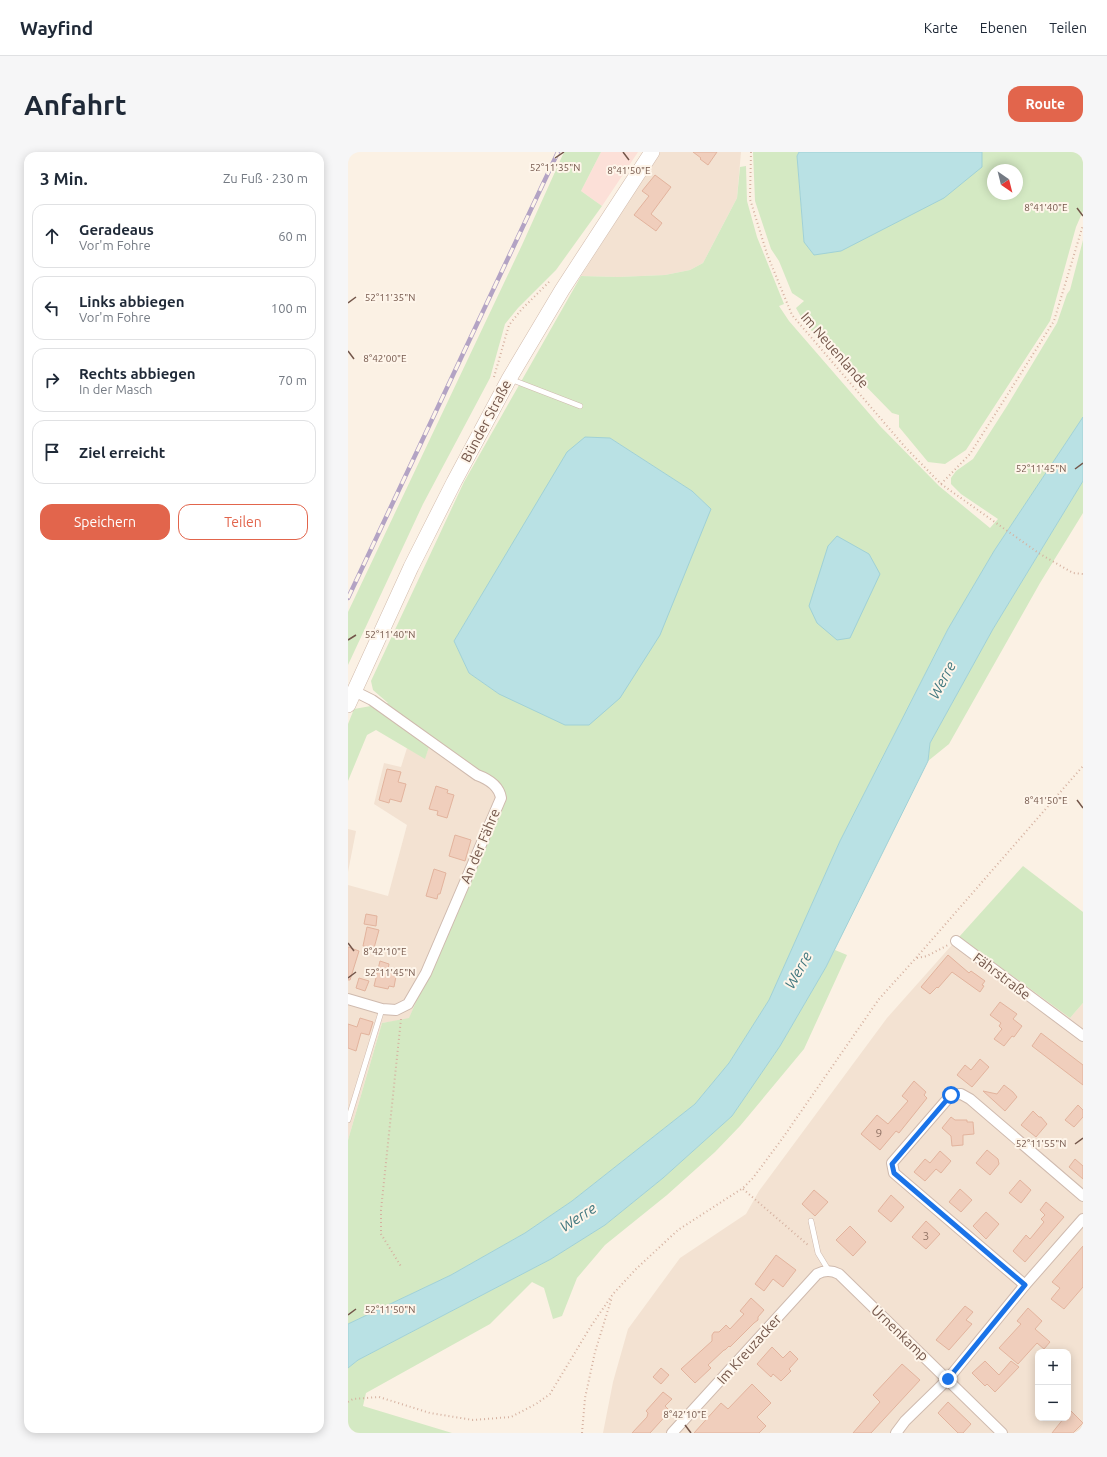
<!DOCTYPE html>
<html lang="de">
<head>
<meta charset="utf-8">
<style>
  body { margin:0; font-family:Ubuntu,sans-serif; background:#f6f6f7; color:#1f2937 }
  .controls { position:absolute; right:12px; bottom:12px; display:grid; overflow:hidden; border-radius:8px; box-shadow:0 2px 10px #0003 }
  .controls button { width:36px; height:36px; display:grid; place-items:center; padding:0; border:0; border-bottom:1px solid #e0e1e3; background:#fff; color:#1f2937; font:20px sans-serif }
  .compass { position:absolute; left:639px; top:12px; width:36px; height:36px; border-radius:50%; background:#fff; box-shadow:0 2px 10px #0003; rotate:145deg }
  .stop { position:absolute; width:12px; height:12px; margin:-9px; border:3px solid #1a73e8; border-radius:50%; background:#fff }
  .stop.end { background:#1a73e8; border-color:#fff; box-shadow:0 1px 4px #0008 }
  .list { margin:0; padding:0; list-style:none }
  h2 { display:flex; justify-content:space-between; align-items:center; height:52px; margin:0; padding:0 16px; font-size:17px }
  h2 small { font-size:13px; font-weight:400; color:#747a83 }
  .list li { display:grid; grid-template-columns:26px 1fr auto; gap:12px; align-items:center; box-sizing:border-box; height:64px; margin:0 8px 8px; padding:0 8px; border:1px solid #e0e1e3; border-radius:12px }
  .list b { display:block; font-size:15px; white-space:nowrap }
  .list p { margin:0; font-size:13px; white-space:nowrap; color:#747a83 }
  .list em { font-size:13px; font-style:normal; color:#747a83 }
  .actions { display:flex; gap:8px; padding:12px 16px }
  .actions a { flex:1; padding:9px 0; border:1px solid #e2654c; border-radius:12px; text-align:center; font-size:14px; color:#e2654c }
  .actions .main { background:#e2654c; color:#fff }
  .icon { flex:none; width:22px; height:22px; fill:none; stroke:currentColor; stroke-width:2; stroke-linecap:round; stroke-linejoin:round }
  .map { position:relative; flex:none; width:735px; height:1281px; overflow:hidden; border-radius:12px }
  header { display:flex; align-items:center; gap:24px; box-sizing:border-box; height:56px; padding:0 20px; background:#fff; border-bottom:1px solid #e0e1e3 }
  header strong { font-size:19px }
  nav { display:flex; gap:22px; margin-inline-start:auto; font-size:14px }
  .intro { display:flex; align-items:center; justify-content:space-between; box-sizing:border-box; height:96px; padding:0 24px }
  h1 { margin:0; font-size:28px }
  .button { padding:10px 18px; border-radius:12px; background:#e2654c; color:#fff; font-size:14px; font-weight:700 }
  main { display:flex; gap:24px; padding:0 24px }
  aside { flex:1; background:#fff; border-radius:12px; box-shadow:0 2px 10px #0003 }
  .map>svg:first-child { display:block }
</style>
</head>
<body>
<header>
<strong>Wayfind</strong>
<nav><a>Karte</a><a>Ebenen</a><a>Teilen</a></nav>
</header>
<div class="intro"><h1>Anfahrt</h1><a class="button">Route</a></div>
<main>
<aside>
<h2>3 Min.<small>Zu Fuß · 230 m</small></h2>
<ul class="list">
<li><svg class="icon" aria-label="ahead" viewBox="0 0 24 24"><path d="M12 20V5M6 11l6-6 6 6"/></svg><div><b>Geradeaus</b><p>Vor'm Fohre</p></div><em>60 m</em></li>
<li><svg class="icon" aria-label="left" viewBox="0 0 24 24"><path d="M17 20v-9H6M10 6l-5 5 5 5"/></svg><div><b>Links abbiegen</b><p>Vor'm Fohre</p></div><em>100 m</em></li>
<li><svg class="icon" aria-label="right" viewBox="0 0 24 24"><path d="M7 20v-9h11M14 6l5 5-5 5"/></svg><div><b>Rechts abbiegen</b><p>In der Masch</p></div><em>70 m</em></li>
<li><svg class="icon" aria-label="arrive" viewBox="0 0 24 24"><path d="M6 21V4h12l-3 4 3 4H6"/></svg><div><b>Ziel erreicht</b></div></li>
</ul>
<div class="actions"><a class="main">Speichern</a><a>Teilen</a></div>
</aside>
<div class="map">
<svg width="735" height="1281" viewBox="0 0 735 1281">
  <rect width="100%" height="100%" fill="#fbf1e4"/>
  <g fill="#f3e2d2" fill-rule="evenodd">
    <path d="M312,0H393L389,46L355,111L342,118L317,123L270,125L233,124Z"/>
    <path d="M84,586L153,634L61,867L34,871L0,988V733L40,744L59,673L26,652L36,611L53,615L59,596L77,606Z"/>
    <path d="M0,677L8,679L0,720Z"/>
    <path d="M611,785L722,866L735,851V1281H255L265,1230L280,1177L332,1106L398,1062L411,1039L539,866ZM690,1200H720V1266H690Z"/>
  </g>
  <path fill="#fce0d8" d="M253,0H290L254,54L233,39Z"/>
  <g fill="#d4e9c3" fill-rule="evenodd">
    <path d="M216,0H253L233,39L254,54L208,118L170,156L157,172L142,226L75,352L0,513V460L174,93Z"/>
    <path d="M405,0H451L449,4L456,90L634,15V0H735V59L728,75L702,169L618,298L597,312L580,310L551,275V263L544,261L457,172L448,156L456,149L444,141L431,109L423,97L407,49ZM645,18H669V42H645Z"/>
    <path d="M398,14L399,49L409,85L436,152L431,154L441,169L532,274L591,334L642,376L650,367L613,342L603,332V326L608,319L625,307L659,254L709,171L719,142L722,138L735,88V265L646,399L600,477L492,689L421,848L381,911L347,952L224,1049L177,1081L103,1123L0,1172V988L34,871L61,866L156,645L84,586L77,607L28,578L19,583L0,629V572L6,557L40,551L25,538L23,529L116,330L233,124L270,125L317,123L342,118L355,111L389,46L392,15ZM262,286L344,339L363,357L151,542L121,521L106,489L159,401Z"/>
    <path d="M735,329V361L692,431L601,592L580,609L582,591L645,477Z"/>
    <path d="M675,714L735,760V851L722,866L611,785Z"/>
    <path d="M487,798L499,803L456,897L392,974L367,1000L319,1043L257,1093L229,1126L214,1164L205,1167L196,1136L184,1130L142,1172L18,1241L15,1254L104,1281H0V1216L10,1208L203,1107L257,1073L315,1026L384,964L432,894L478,815Z"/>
  </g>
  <g fill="#b9e1e4" stroke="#a0d1d6">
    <path d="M451,0H634V15L596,46L493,99L466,103L456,90L449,4Z"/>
    <path d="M735,265V329L645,477L582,591L580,609L478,815L432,894L384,964L315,1026L257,1073L203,1107L10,1208L0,1216V1172L103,1123L177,1081L224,1049L347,952L381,911L421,848L492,689L600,477L646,399Z"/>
    <path d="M237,285L262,286L344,339L363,357L312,483L272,546L241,573H217L151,542L121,521L106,489L219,300Z"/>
    <path d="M489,384L521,402L532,422L502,486L489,488L469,471L461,454L480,394Z"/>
  </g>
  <g fill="#f0cebc" stroke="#e2b39d">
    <path d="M345,0H369L360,13L352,7L353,6Z"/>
    <path d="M307,23L323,35L303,62L314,71L308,79L286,63L301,44L294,39Z"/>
    <path d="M39,617L53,620L50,630L58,632L53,650L42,647L41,651L31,648Z"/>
    <path d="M88,634L100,638L99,641L106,643L99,666L89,663L90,659L81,657Z"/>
    <path d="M107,683L123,688L117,709L101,704Z"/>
    <path d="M86,717L98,721L92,742H90L89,747L78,744Z"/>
    <path d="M18,762L29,764L28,774L16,772Z"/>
    <path d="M19,775L31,778L26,796L15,794Z"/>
    <path d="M0,795L11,799L2,828H0Z"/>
    <path d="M600,803L621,821L623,819L637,829L634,833L636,834L632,840L604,820L590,836L589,835L582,842L573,835Z"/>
    <path d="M32,809L41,812L40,817L49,819L46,835L41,834L40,837L26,834Z"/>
    <path d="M11,826L21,829L17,839L8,836Z"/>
    <path d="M652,850L669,862L665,867L674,874L666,885L664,884L656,894L646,887L654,877L651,874L653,871L642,863Z"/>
    <path d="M12,866L25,870L21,883L13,881L8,899L0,896V872L9,875Z"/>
    <path d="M693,881L735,913V933L684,894Z"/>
    <path d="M632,907L641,915L624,935L609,923L617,913L623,918Z"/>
    <path d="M566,929L578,940L576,943L579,946L551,981L548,979L532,998L513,982L529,963L540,972L560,949L554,944Z"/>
    <path d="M656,933L665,940L669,945L657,959L635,939L649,942Z"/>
    <path d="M730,953L735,958V965L726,975L717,968Z"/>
    <path d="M685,959L691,965H693L699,972L688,985L673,973Z"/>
    <path d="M603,965L607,968H619V970H625L626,982L615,983V993L604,994L603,984L594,976Z"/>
    <path d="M639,998L650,1007L651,1012L642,1023L628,1011Z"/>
    <path d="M592,999L603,1009L593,1021L588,1017L577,1029L566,1020L577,1007L582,1011Z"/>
    <path d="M727,1007L735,1014V1027L721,1015Z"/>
    <path d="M672,1028L683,1038L673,1051L661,1041Z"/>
    <path d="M612,1037L624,1048L613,1060L601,1050Z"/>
    <path d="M466,1038L480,1050L467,1064L454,1052Z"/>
    <path d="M543,1043L556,1055L543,1070L530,1059Z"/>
    <path d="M698,1050L716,1065L677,1110L665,1099L678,1083L682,1087L696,1070L693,1067L697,1063L692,1058Z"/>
    <path d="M638,1060L651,1072L638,1087L625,1074Z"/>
    <path d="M578,1069L592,1082L578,1097L564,1085Z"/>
    <path d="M502,1074L518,1090L505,1104L488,1088Z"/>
    <path d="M735,1094V1135L716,1157L703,1147L712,1136L704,1130Z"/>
    <path d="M428,1103L448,1118L435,1135L425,1127L416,1139L407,1132Z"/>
    <path d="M403,1146L416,1158L410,1165V1168L406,1171L382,1195L381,1194L377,1198H376L360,1213L363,1216L347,1231L333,1217L364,1189V1183L366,1180H371L378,1173L382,1177L396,1162L392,1159Z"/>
    <path d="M617,1154L625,1160L618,1168L624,1172L601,1198L588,1188Z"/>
    <path d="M680,1156L694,1169L687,1177L702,1190L696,1197L689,1191L670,1212L651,1196L673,1172L669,1169Z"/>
    <path d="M424,1195L435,1206L442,1199L450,1207L441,1217L443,1219L433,1229L425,1222L423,1225L409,1212Z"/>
    <path d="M637,1209L651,1223L663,1209L671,1215L647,1240L639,1232L637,1234L624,1221Z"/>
    <path d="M554,1212L572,1228L523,1281H505L532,1250L525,1243Z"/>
    <path d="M313,1216L321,1223L313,1232L305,1225Z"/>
    <path d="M404,1232L423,1251L409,1265L418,1274L411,1281H346L373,1251L380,1257Z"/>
    <path d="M315,1240L324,1247L317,1254L322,1259L302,1281H284L299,1265L300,1261L298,1259Z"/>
    <path d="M600,1250L623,1272L615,1281H610L590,1261Z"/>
    <path d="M723,1259L735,1271L725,1281H704L716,1266H720V1262Z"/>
  </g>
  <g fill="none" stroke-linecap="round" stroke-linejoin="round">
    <defs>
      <g id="service">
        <path d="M162,227L232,254"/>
        <path d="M0,968L34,857"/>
        <path d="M463,1069L470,1101L481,1119"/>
      </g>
      <g id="minor">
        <path d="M608,789L735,884"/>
        <path d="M0,847L34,857L48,858L60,852L78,821L153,646C151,633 140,627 129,623L24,548L6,539"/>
        <path d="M677,1133L546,1021L544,1011L603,943L613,942L622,947L735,1044"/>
        <path d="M324,1281L469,1122C477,1118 483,1118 491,1122L654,1281"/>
        <path d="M548,1281L557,1269L600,1227L677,1133L735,1067"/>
      </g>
      <path id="secondary" d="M0,553L63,415L106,330L161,227L214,138L304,0"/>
    </defs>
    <use href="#service" stroke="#cfbaae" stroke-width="6"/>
    <use href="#minor" stroke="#cfbaae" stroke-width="12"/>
    <use href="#secondary" stroke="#d1baab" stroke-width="16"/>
    <g stroke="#d5b1a0" stroke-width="2" stroke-dasharray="1 3" stroke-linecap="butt">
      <path d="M403,0L402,47L419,102L444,163L557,295L593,332L692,402L725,421L735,422"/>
      <path d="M146,225L161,173L173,158L203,128"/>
      <path d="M593,332L622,302L706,169L735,73"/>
      <path d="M569,806L579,804L600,793"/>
      <path d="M53,867L33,1058V1082L54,1116"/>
      <path d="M395,1037L460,1093"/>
      <path d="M0,1250L5,1247L31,1245L82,1261L125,1268L163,1265L188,1252L202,1242L243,1174L265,1142L288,1117L330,1078L395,1036L405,1026L434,987L531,847L568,806L735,614"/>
      <path d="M234,1281L237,1246L247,1200L264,1145"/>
    </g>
    <use href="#service" stroke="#fff" stroke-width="5"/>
    <use href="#minor" stroke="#fff" stroke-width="10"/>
    <use href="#secondary" stroke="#fff" stroke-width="15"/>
    <defs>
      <path id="rail" d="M0,446L210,0"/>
    </defs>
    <use href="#rail" stroke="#b3a3c4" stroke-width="4.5"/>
    <use href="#rail" stroke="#fef5ea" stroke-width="3" stroke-dasharray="9" stroke-linecap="butt"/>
  </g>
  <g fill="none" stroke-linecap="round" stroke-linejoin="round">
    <path stroke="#1a73e8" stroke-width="5" d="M600,1227L677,1133L546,1021L544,1012L603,943"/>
  </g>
  <path fill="none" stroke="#73564a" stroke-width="1.5" d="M275,0L281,8M207,6L216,0M729,56L735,64M0,151L8,145M0,199L6,207M727,317L735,311M0,488L8,483M729,648L735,656M0,791L6,799M0,826L8,820M727,992L735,986M0,1163L8,1157M337,1273L343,1281"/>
  <g text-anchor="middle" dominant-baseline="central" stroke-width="4" stroke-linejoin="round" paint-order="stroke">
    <g font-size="12" fill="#927466">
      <text x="531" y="980">9</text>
      <text x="578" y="1083">3</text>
    </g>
    <g font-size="14" fill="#73564a" stroke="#fef5ea">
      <text transform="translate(487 198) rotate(49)">Im Neuenlande</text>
      <text transform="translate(138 269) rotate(-62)">Bünder Straße</text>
      <text transform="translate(132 694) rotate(-67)">An der Fähre</text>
      <text transform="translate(654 824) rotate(37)">Fährstraße</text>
      <text transform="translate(552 1181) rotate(44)">Urnenkamp</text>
      <text transform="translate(401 1197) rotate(-48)">Im Kreuzacker</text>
    </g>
    <g font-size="15" font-style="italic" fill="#42787f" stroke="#fef5ea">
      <text transform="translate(594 528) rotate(-62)">Werre</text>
      <text transform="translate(450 818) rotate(-61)">Werre</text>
      <text transform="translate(230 1065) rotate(-33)">Werre</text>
    </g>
  </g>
  <g font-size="10" text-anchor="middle" fill="#73564a" stroke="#fef5ea" stroke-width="4" stroke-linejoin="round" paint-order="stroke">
    <text x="207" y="19">52°11'35"N</text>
    <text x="281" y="22">8°41'50"E</text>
    <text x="698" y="59">8°41'40"E</text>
    <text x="42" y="149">52°11'35"N</text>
    <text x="37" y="210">8°42'00"E</text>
    <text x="693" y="320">52°11'45"N</text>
    <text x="42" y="486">52°11'40"N</text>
    <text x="698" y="652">8°41'50"E</text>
    <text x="37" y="803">8°42'10"E</text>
    <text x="42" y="824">52°11'45"N</text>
    <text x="693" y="995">52°11'55"N</text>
    <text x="42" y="1161">52°11'50"N</text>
    <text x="337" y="1266">8°42'10"E</text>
  </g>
</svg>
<div class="controls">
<button>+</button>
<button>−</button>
</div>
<svg class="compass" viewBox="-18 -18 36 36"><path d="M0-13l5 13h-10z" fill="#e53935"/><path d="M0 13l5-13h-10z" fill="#747a83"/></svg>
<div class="stop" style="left:603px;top:943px"></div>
<div class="stop end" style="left:600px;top:1227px"></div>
</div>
</main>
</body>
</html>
